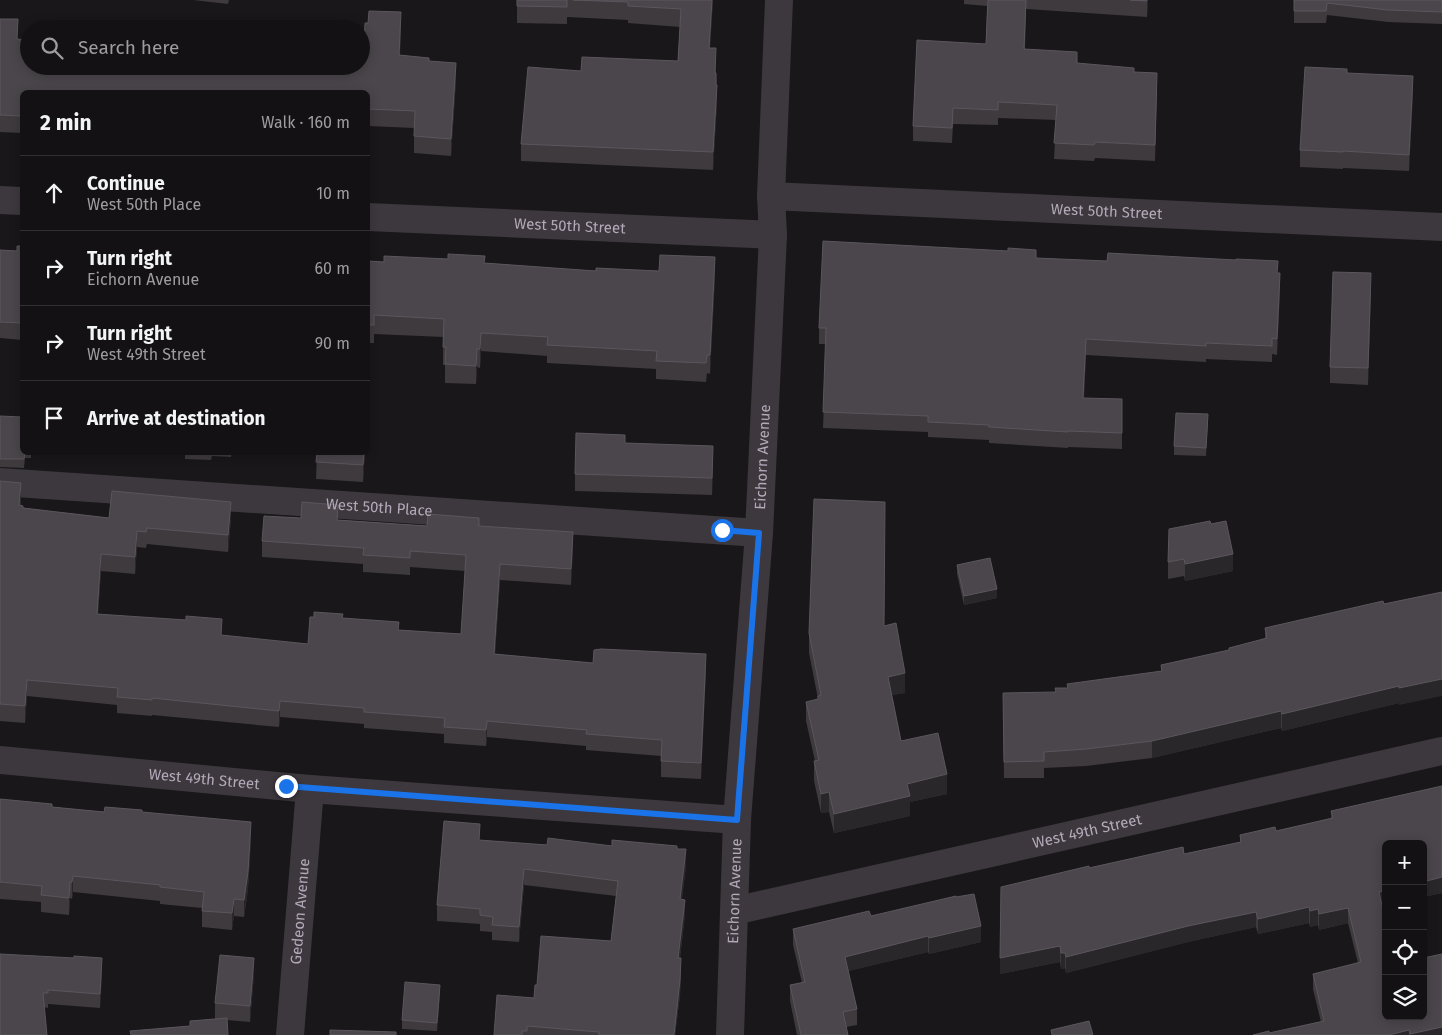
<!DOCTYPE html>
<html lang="en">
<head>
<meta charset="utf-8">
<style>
  body { margin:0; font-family:"Fira Sans",sans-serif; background:#1c1a1c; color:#f1f3f6 }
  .controls { position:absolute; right:15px; bottom:15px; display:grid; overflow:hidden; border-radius:8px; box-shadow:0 2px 12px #0003 }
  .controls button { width:45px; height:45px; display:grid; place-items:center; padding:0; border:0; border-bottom:1px solid #323133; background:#131113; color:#f1f3f6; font:25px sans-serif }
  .stop { position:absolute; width:15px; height:15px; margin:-11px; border:4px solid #1a73e8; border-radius:50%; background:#fff }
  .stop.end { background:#1a73e8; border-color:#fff; box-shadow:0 1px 5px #0008 }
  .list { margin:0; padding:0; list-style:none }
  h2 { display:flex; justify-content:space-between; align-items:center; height:65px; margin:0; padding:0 20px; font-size:21px }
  h2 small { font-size:16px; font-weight:400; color:#9d9da0 }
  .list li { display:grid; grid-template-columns:32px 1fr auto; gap:15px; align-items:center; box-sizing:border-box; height:75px; padding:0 20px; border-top:1px solid #323133 }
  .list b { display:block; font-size:19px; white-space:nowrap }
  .list p { margin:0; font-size:16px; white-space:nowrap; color:#9d9da0 }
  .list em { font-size:16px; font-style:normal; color:#9d9da0 }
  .icon { flex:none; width:28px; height:28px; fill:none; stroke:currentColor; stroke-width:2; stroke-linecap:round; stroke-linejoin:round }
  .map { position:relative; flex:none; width:1442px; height:1035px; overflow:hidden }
  .search { position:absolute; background:#131113; box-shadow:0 2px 12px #0003; left:20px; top:20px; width:350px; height:55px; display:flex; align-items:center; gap:12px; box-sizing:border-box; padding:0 18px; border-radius:28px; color:#9d9da0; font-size:19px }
  .panel { position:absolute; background:#131113; box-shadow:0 2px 12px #0003; left:20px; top:90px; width:350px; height:365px; border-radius:8px }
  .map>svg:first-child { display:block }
</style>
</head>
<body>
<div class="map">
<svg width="1442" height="1035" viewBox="0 0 1442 1035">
  <rect width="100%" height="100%" fill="#191719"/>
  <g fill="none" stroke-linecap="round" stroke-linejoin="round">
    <g stroke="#3d383e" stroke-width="28">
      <path id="s1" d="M771,196L1442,227"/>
      <path d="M0,200L22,201"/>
      <path id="s2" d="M368,217L773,235"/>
      <path id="s3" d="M0,482L759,533"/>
      <path id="s4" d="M0,760L310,789L737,820"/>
      <path id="s5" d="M734,911L1442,751"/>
      <path id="s6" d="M290,1035L310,789"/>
      <path id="s7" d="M730,1035L737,820L759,533L773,235L771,196L779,0"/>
    </g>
  </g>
  <g fill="#3e3a3e">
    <path d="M193,0H229L228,4Z"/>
    <path d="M517,0H713L710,48L716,73L717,103L713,170L521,161V144L581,71L678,61L680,27L628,23V20L567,17V24L517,23Z"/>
    <path d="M964,0H1148L1147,17L1026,9L1025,49L1077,63L1134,72L1157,88L1155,161L1095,158L1094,161L1054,159L1056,120L998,118V125L953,124L952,143L913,141V126L986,44L987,6L964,4Z"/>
    <path d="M1294,0H1442V24L1388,22L1327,15L1326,23H1294Z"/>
    <path d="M0,19L18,39L29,66H361L364,44L401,29L400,55L429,61L456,80L451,156L414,153V128L368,126V92H22V133L0,132Z"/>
    <path d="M1347,73L1413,93L1409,171L1343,168V169L1300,167V150Z"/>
    <path d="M22,246V340L0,338V250L17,251Z"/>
    <path d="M1036,258L1278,273L1280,289L1277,355L1272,354V362L1206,359V362L1086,355L1084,398L1122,399V449L1068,447V448L989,443V440L928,437V432L823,428L826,344H819V328Z"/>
    <path d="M368,261L384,262L485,263L596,271L715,276L710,374L707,373L706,382L656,379V369L547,363V356L481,351L480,368L477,367L476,384L445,383V365H443V337L374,334V343H368Z"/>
    <path d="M1371,290L1368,385L1330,383V367Z"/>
    <path d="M0,416L22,452H31V458H25L24,468L0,467Z"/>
    <path d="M1208,423L1206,456L1174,455V446Z"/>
    <path d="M625,443L713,463L712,495L575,491V474Z"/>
    <path d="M185,452H232L231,457L212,456L211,460L185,459Z"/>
    <path d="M317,452H365L363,482L316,479Z"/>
    <path d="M0,481L21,499V505L23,508L109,518L231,519L228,552L147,544L146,548L137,547L135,574L101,571L98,614L222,636L308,644L343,618L399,630L461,634L465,571L410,567V575L363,572V564L262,557V541L338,520L427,526H479L573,548L571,585L500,580L495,654L593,663L706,670L701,779L661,777V756L586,750V746L487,737L486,746L444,743V734L364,728V724L280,717L279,727L152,715V716L117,713V705L27,696L25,723L0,721Z"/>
    <path d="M1211,524L1233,571L1185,581L1184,576L1168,579V562Z"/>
    <path d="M957,565L997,598L964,605L957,574Z"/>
    <path d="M1442,592L1399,705V703L1282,731L1281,728L1152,758L1086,766L1044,768V778H1004L1003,710L1067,688L1161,671V665L1229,650L1265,639V628Z"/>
    <path d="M884,626L905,693L892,695L901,741L947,794L910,802V816L834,833L829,812L821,813L814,781V761H815L806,721V702L818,699L809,653V633Z"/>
    <path d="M1442,786V893L1423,897V844H1386V906L1382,907L1386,923V1016H1423V958L1442,954V1035H1253L1269,1031V1033L1321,1022L1313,989V974L1358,963L1348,923L1319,930L1318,925L1310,927L1309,923L1258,934L1256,927L1188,942L1066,973L1065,968L1061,969L1060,962L1000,974L1001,887L1089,866V868L1183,847L1184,854L1240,842V835L1275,827L1276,831L1331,818V811Z"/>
    <path d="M0,799L52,807L104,812H142L251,839L248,889L244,917L234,916L232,930L202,927V908L160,904V901L73,892L72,899L70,898L69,915L41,912V902L0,899Z"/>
    <path d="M480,840L547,845L612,846L677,849L686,865L682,899L685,915L680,958L681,974L680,996L675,1035H494L534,998L537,985L611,941L616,896L524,885L519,942L492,940V932L480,931V924L437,921V905Z"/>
    <path d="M871,916L981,942L929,954L928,952L848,971L857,1009V1025L846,1027L848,1035H797L790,1001V985L802,983L793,945V929Z"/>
    <path d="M0,954L102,972L100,1008L48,1004V1008L44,1007Z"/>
    <path d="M254,974L250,1022L227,1020L190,1026L215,1019V1003Z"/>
    <path d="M440,993L437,1031L402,1029V1020Z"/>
  </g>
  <g fill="#2a272a">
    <path d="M712,0H713L709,65V48Z"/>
    <path d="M1147,0H1148L1147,17Z"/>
    <path d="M401,12V29L399,72V55Z"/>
    <path d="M456,63V80L451,156V139Z"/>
    <path d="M1157,73V88L1155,161V145Z"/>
    <path d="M1413,76V93L1409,171V155Z"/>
    <path d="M717,85V103L713,170V152Z"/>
    <path d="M715,257V276L710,374V355Z"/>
    <path d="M1280,273V289L1277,355V339Z"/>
    <path d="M1371,273V290L1368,385V368Z"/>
    <path d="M481,333V351L480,368V349Z"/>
    <path d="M1086,339V355L1083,414V398Z"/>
    <path d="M477,349V367L476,384V366Z"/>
    <path d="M713,446V463L712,495V478Z"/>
    <path d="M364,452H365L363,482V465Z"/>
    <path d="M21,483V499L19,521V505Z"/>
    <path d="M231,502V519L228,552V535Z"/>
    <path d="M137,531V547L135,574V557Z"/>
    <path d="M573,532V548L571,585V569Z"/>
    <path d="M101,554V571L97,630V614Z"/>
    <path d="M1233,554V571L1185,581V564Z"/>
    <path d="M500,564V580L494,670V654Z"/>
    <path d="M997,589V598L964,605V596Z"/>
    <path d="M706,654V670L701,779V763Z"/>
    <path d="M905,673V693L888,696V677Z"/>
    <path d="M1442,679V696L1399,705V688Z"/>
    <path d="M27,680V696L25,723V706Z"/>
    <path d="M1399,686V703L1282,731V714Z"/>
    <path d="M280,701V717L279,727V711Z"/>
    <path d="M1281,711V728L1152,758V741Z"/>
    <path d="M487,721V737L486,746V730Z"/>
    <path d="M947,774V794L910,802V816L834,833V814L907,784Z"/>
    <path d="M829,792V812L821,813V794Z"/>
    <path d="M251,822V839L248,889L244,917V900Z"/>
    <path d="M686,849V865L680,915V899Z"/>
    <path d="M524,869V885L519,942V927Z"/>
    <path d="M73,876V892L72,899V882Z"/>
    <path d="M1442,877V893L1423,897V882Z"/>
    <path d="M70,882V898L69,915V898Z"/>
    <path d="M1386,891V906L1379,908V892Z"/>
    <path d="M234,899V916L232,930V913Z"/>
    <path d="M685,900V915L678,974V958Z"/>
    <path d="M1309,907V923L1258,934V919Z"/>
    <path d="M1348,908V923L1319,930V914Z"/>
    <path d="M1318,909V925L1310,927V911Z"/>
    <path d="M1256,912V927L1188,942L1066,973V957L1188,926Z"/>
    <path d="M981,926V942L929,954V938Z"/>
    <path d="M928,936V952L845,972V957Z"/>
    <path d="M1060,946V962L1000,974V958Z"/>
    <path d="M1061,953H1065V968L1061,969Z"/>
    <path d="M102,958V972L100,1008V994Z"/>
    <path d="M254,958V974L250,1022V1006Z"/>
    <path d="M681,958L680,996L675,1035H674Z"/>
    <path d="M440,985V993L437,1031V1023Z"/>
    <path d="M1442,1027V1035H1410V1034Z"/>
    <path d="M1409,1030V1035H1389Z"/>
  </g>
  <g fill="#4a464b" stroke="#5b565d">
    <path d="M517,0H567V7L517,6Z"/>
    <path d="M573,0H712L709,48H716L715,73H716V85H717L713,152L521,144L528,67L581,71L582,57L678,61L681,9L628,6V2Z"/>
    <path d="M988,0H1026L1024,49L1077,52V63L1134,68V72L1157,73L1155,145L1095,142L1094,145L1054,143L1057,105L998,102V110L953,108L952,128L913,126L917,40L986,44Z"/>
    <path d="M1130,0H1147V1Z"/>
    <path d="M1294,0H1442V12L1388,10L1327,3L1326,11H1294Z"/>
    <path d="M369,11L401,12L399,55L429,58V61L456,63L451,139L414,136L415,111L368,109V92H22V116L0,115V19H18L17,39L29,40V66H361V44H364L365,23H368Z"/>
    <path d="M1305,67L1347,69V73L1413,76L1409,155L1343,151V152L1300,150Z"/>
    <path d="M823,241L1008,251V248L1036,250V258L1107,261L1108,253L1236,260V259L1278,261L1277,273H1280L1277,339L1272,338V346L1206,343V346L1086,339L1083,398L1122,399V433L1068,431V432L989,427V425L928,422V416L823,412L826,328H819Z"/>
    <path d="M17,246H22V323L0,322V250L17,251Z"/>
    <path d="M448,254L485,256L484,263L596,271V268L659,271L660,255L715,257L710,355H707L706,363L656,361L657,351L547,345L548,337L481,333L480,349H477L476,366L445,364L446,347H443L444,319L374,315V325H368V261L384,262V256L448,259Z"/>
    <path d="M1333,272L1371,273L1368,368L1330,367Z"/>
    <path d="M1176,413L1208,414L1206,448L1174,446Z"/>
    <path d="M0,416L22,417V452H25L24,459H0Z"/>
    <path d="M576,433L625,435V443L713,446L712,478L575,474Z"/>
    <path d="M317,452H364L363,465L316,462Z"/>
    <path d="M0,481L21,483L19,505L23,506V508L109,518L112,491L231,502L228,535L147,528L146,532L137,531L135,557L101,554L97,614L186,620V616L222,619L221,635L308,644L310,617H314V612L343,614L342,618L399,622L398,630L461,634L466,555L410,551V558L363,555L364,548L262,541L264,516L301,518L302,502L338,505L337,520L427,526L428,514L479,518V526L573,532L571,569L500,564L494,654L593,663L594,650L601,649L706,654L701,763L661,761L662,740L586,734L587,730L487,721L486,730L444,727L445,718L364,712V708L280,701L279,711L152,698V700L117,697L118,688L27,680L25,706L0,704Z"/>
    <path d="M814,499L885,502L884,626L896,623L905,673L888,677L901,741L938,733L947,774L907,784L910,796L834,814L829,792L821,794L814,761L819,760L806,702L818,699V696L821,695L809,633Z"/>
    <path d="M1210,521L1211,524L1226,521L1233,554L1185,564L1184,559L1168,562L1169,529Z"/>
    <path d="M990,558L997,589L964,596L957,565Z"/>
    <path d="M1442,592V679L1399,688V686L1282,714L1281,711L1152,741L1086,749L1044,752V761L1004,762L1003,693L1056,692L1055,688H1068L1067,684L1162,671L1161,665L1229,650V648L1267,638L1265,628L1383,601L1384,604Z"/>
    <path d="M1442,786V877L1423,882V844H1386V891L1379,892L1386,923V1016H1423V958L1442,954V1027L1410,1034L1409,1030L1389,1035H1253L1269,1031V1033L1324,1021L1313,974L1361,962L1348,908L1319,914L1318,909L1310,911L1309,907L1258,919L1256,912L1188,926L1066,957L1065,953H1061L1060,946L1000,958L1001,887L1089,866V868L1183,847L1184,854L1241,842L1240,835L1275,827L1276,831L1333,818L1331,811Z"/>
    <path d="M0,799L52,804V807L104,812L105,807L142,810V812L251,822L248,872L244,900L234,899L232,913L202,911L204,892L160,887V885L73,876L72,882H70L69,898L41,895L42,886L0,882Z"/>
    <path d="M444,821L480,824L479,840L547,845L548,838L612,846V840L677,846V849H686L680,899L685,900L678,958H681L680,980L674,1035H599V1032L527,1026V1031H522V1035H494L497,995L534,998L535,985H537L541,936L611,941L618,881L524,869L519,927L492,925L493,917L480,915V909L437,905Z"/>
    <path d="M974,894L981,926L929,938L928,936L845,957L857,1009L843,1012L848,1035H801L790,985L805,982L793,929L869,911L871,916L956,896V897Z"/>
    <path d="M0,954L74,958V956L102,958L100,994L48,990V993H43L47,1035H0Z"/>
    <path d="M220,955L254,958L250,1006L215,1003Z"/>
    <path d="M405,982L440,985L437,1023L402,1020Z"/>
    <path d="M227,1018L228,1035H131L130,1031L190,1026V1021Z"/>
    <path d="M1089,1021L1093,1035H1052L1051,1030Z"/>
    <path d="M330,1030L396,1032V1035H330Z"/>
  </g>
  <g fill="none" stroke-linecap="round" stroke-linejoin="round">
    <path stroke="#1a73e8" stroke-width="6" d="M286,786L737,820L759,533L722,530"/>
  </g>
  <g text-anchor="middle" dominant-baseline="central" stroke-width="5" stroke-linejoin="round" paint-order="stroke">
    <g font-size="15" fill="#b3a9b9" stroke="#141214">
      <text stroke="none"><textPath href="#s1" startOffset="336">West 50th Street</textPath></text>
      <text stroke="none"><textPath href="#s2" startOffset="202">West 50th Street</textPath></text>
      <text stroke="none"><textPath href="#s7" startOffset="579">Eichorn Avenue</textPath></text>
      <text stroke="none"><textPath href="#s3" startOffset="380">West 50th Place</textPath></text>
      <text stroke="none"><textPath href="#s4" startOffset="205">West 49th Street</textPath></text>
      <text stroke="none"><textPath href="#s5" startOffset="362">West 49th Street</textPath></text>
      <text stroke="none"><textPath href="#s7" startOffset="144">Eichorn Avenue</textPath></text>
      <text stroke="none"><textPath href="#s6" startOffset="124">Gedeon Avenue</textPath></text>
    </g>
  </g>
</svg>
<div class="controls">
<button>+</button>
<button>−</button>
<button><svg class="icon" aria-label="locate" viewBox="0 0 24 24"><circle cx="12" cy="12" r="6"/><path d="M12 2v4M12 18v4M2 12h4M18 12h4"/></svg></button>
<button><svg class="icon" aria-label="layers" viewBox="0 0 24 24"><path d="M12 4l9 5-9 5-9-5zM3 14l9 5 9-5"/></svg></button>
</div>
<div class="stop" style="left:722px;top:530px"></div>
<div class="stop end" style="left:286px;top:786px"></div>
<div class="search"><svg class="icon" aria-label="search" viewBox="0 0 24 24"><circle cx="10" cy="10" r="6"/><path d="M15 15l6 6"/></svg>Search here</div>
<section class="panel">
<h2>2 min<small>Walk · 160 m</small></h2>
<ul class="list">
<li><svg class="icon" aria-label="ahead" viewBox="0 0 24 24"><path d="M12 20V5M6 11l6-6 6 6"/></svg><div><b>Continue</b><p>West 50th Place</p></div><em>10 m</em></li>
<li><svg class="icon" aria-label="right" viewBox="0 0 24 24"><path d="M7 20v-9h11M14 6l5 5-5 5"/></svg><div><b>Turn right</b><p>Eichorn Avenue</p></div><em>60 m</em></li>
<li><svg class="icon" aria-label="right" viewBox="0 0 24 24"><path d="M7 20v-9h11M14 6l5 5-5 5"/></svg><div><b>Turn right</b><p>West 49th Street</p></div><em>90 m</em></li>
<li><svg class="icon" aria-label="arrive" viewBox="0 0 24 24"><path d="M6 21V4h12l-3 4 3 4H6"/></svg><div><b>Arrive at destination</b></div></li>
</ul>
</section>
</div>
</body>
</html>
